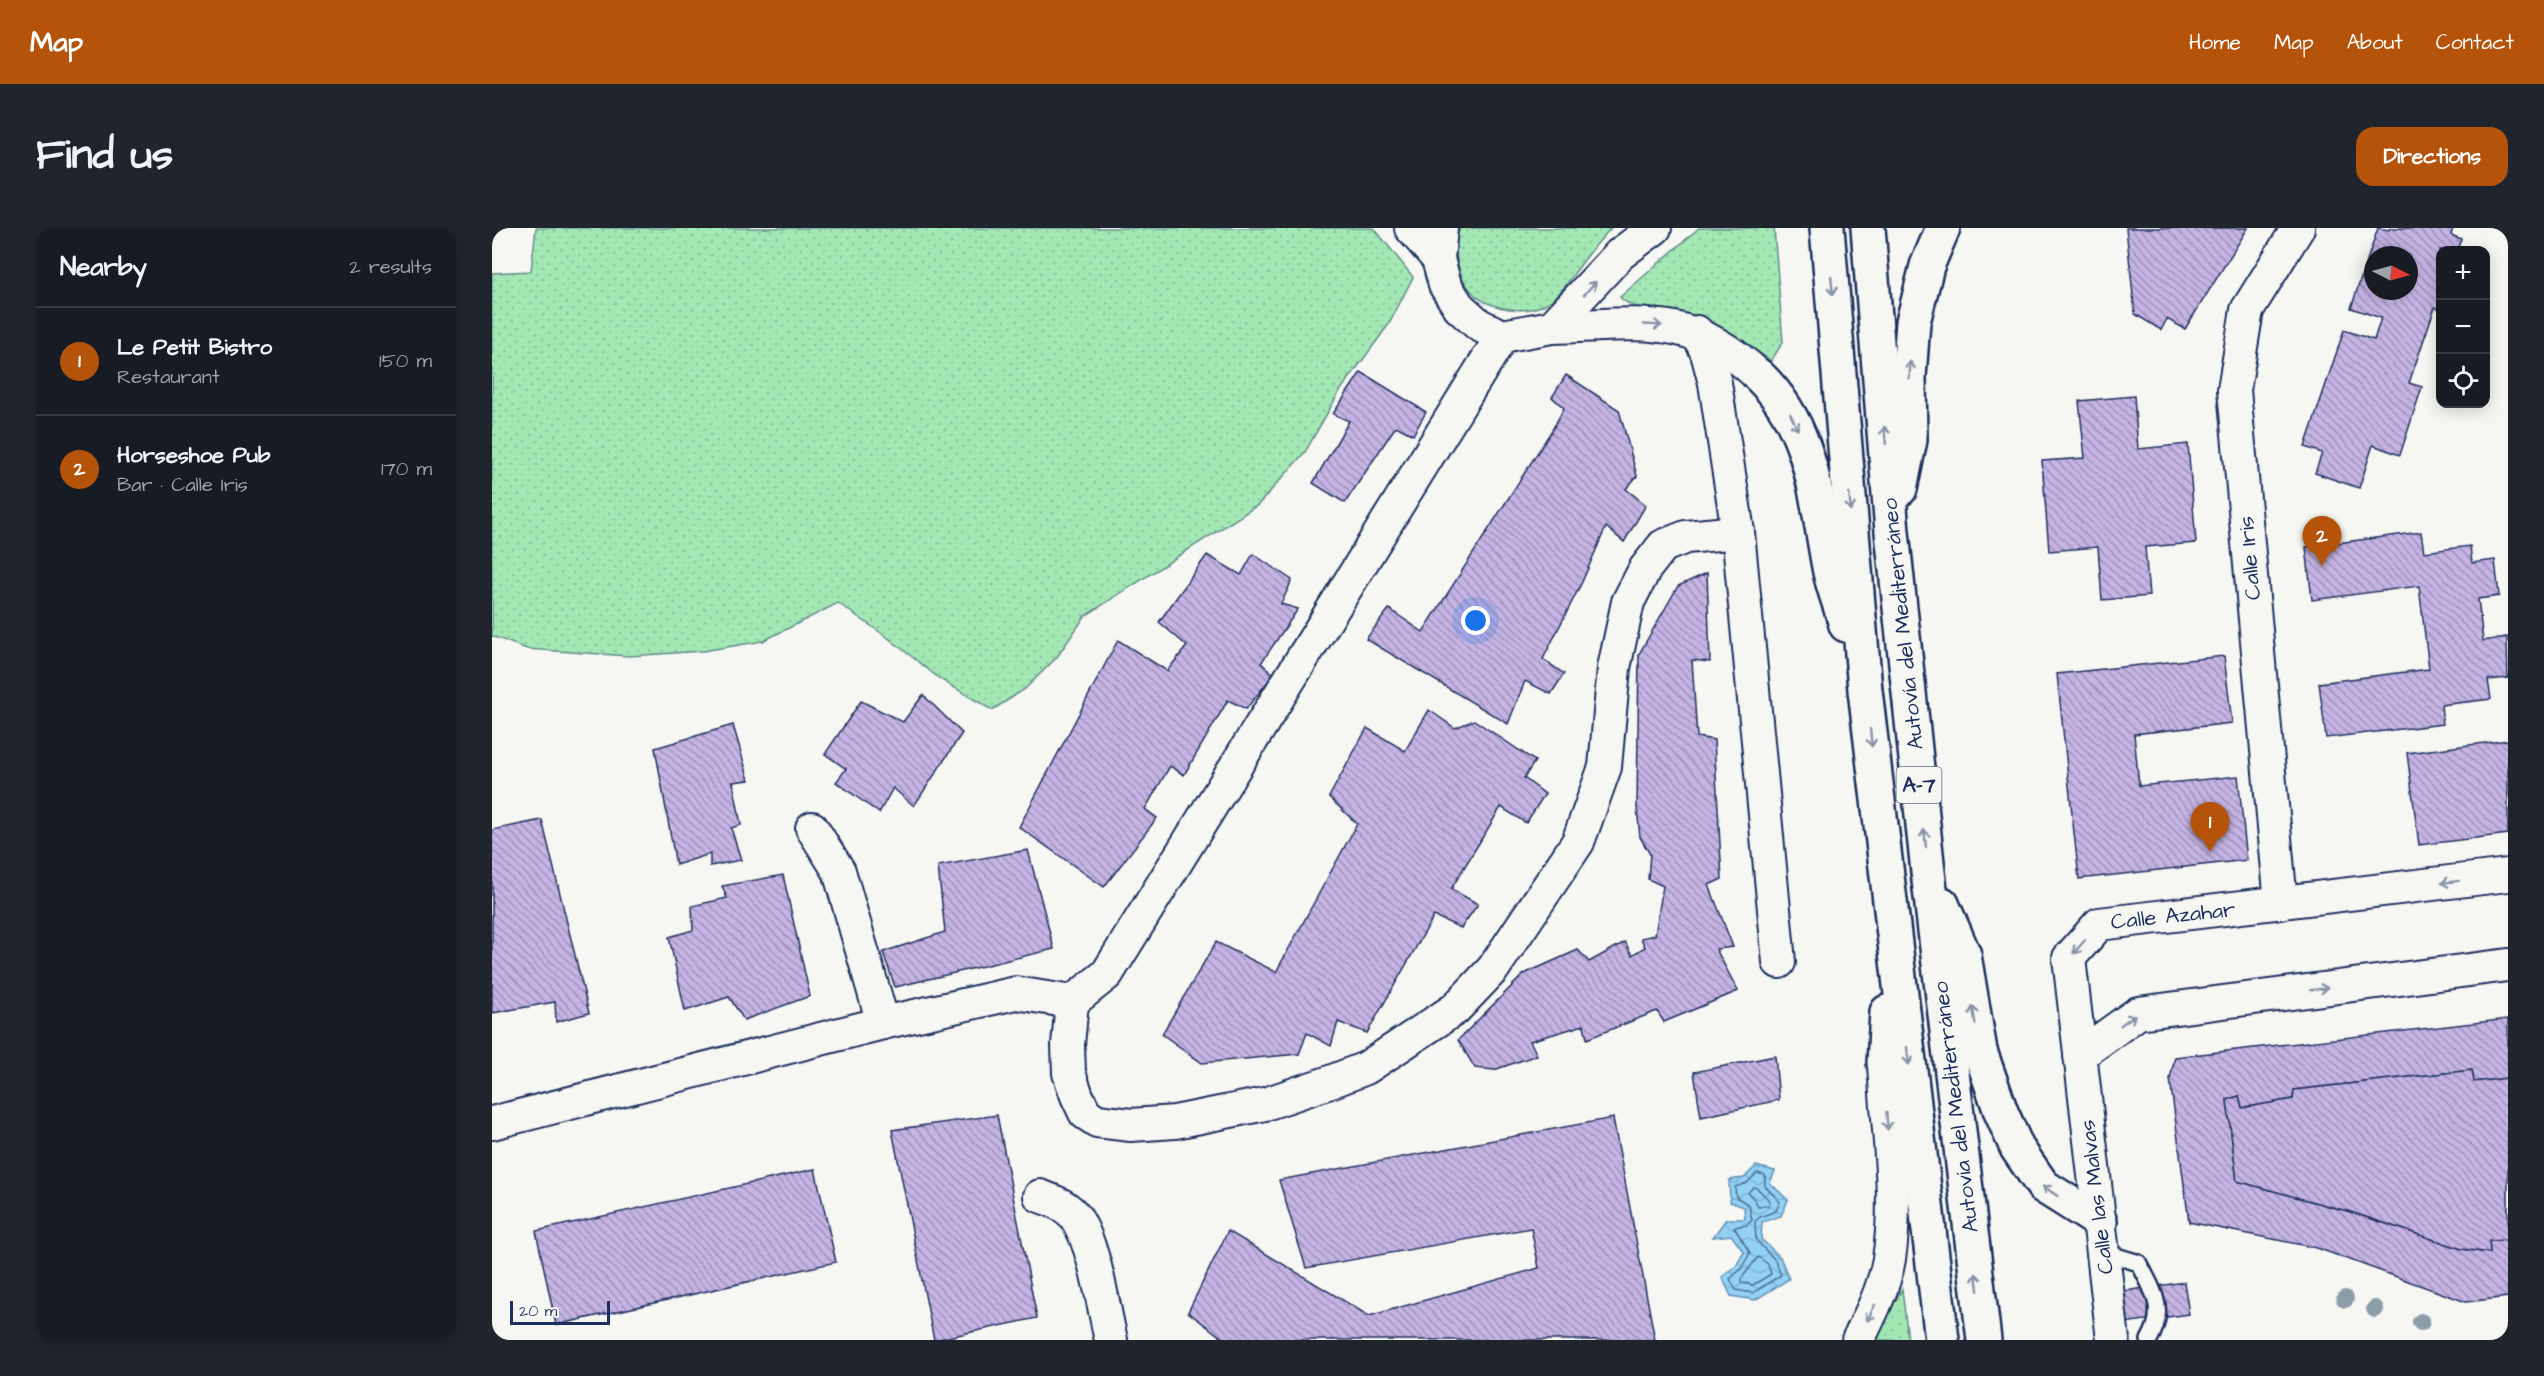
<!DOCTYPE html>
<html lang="en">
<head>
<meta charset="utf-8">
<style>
  body { margin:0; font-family:"Architects Daughter",sans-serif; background:#20242c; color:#f1f3f6 }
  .controls { position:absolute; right:18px; top:18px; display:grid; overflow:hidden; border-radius:12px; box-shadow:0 3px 15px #0003 }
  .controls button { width:54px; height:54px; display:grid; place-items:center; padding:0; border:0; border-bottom:2px solid #363941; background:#171b24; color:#f1f3f6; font:30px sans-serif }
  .compass { position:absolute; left:1872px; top:18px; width:54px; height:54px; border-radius:50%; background:#171b24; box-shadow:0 3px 15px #0003; rotate:96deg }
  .scale { position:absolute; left:18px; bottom:15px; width:100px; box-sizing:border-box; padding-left:6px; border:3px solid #1b2f5e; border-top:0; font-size:16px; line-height:21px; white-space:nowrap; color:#1b2f5e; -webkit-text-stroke:4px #f6f6f2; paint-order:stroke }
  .you { position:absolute; left:984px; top:393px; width:21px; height:21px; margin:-15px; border:4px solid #fff; border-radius:50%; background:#1a73e8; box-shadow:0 0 0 9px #1a73e833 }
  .badge { display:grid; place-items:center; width:39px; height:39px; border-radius:50%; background:#b45309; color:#fff; font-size:20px; font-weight:700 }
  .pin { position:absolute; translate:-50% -50px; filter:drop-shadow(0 2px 3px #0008) }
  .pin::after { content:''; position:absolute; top:32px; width:21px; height:18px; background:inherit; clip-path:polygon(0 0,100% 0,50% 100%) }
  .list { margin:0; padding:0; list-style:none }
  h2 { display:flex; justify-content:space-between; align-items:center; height:78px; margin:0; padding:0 24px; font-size:26px }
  h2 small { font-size:20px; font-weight:400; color:#9ea1a6 }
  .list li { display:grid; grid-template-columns:39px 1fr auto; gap:18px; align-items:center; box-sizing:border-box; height:108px; padding:0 24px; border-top:2px solid #363941 }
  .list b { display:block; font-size:22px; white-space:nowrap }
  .list p { margin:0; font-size:20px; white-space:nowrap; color:#9ea1a6 }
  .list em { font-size:20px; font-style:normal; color:#9ea1a6 }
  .icon { flex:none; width:33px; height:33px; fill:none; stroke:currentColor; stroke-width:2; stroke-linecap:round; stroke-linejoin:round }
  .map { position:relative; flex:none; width:2016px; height:1112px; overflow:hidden; border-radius:18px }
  header { display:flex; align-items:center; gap:36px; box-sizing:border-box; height:84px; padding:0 30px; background:#b45309; color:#fff }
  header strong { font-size:28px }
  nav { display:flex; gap:33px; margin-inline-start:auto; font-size:21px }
  .intro { display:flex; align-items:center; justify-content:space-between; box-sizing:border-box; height:144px; padding:0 36px }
  h1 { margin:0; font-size:42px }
  .button { padding:15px 27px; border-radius:18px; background:#b45309; color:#fff; font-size:21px; font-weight:700 }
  main { display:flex; gap:36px; padding:0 36px }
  aside { flex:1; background:#171b24; border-radius:18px; box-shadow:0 3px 15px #0003 }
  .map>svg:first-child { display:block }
</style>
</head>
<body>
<header>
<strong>Map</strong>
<nav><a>Home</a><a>Map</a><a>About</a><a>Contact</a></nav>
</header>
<div class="intro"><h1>Find us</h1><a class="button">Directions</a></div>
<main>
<aside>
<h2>Nearby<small>2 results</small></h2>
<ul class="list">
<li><span class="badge">1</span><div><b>Le Petit Bistro</b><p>Restaurant</p></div><em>150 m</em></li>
<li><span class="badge">2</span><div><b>Horseshoe Pub</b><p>Bar · Calle Iris</p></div><em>170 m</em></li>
</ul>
</aside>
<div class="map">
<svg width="2016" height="1112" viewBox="0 0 2016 1112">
  <defs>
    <pattern id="grass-dots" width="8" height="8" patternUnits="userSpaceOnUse" patternTransform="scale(1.5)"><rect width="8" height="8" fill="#a3e8b4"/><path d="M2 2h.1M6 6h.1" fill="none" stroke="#8cc79d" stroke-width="1.8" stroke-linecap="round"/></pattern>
    <pattern id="water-waves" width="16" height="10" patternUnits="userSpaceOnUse" patternTransform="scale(1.5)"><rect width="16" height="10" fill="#92d1f3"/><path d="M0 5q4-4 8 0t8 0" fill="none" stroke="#7db4d3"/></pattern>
    <pattern id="building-back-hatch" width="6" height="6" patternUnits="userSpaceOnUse" patternTransform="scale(1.5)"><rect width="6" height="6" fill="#c5b3e3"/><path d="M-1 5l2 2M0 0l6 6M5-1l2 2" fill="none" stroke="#9f92bb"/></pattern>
  </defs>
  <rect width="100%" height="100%" fill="#f6f6f2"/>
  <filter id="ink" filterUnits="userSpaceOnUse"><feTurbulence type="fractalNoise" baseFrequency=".0167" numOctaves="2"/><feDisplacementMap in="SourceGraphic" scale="12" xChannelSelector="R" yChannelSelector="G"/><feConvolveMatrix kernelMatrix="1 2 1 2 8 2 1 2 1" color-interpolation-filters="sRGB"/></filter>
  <g filter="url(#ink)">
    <g fill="url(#grass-dots)" stroke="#5f8c89" stroke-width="1.5">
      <path d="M44,0H882L921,49L897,96L848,163L813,224L766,277L593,388L565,429L533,461L500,482L448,451L395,409L346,375L271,413L211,423L137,428L35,421L0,408V45L39,43Z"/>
      <path d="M968,0H1119C1108,12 1097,25 1087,39C1076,53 1069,68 1053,76C1034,87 995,81 980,64C965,48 960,20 968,0Z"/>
      <path d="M1207,0H1282L1291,114L1279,133C1247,110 1224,95 1185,85C1167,81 1141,84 1128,69Z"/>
      <path d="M1410,1061L1416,1112H1382Z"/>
    </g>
    <path fill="url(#water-waves)" stroke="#6290b7" stroke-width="1.5" d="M1264,938L1283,943L1278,955L1296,972L1289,988L1270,994L1269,1011L1288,1029L1297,1051L1263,1072L1239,1068L1230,1049L1244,1038L1252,1024L1239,1007L1221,1009L1234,991H1253L1252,979L1238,974L1237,952L1252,950Z"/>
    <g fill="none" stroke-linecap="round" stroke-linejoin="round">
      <g stroke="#4b709a" stroke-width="1.5">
        <path d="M1265,945L1273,947V958L1288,974L1284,983L1268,989L1263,993L1264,1012L1283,1032L1289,1047L1261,1065L1244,1062L1238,1051L1249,1041L1258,1025L1242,999L1255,997L1260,992L1257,977L1244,969L1243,959L1255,955Z"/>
        <path d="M1261,959L1265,960L1278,973L1277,977L1266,979L1263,972L1256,965Z"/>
        <path d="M1266,1029L1276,1036L1279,1046L1261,1057L1249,1055V1051Z"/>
      </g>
    </g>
    <g fill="url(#building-back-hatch)" stroke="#1b2f5e" stroke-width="1.5" fill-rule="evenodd">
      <path d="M1634,0H1756L1693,101L1675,91L1669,102L1643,86Z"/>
      <path d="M1886,0L1897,2L1898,0H1961L1959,7L1969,11L1965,22H1948V81L1943,79L1917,155L1930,159L1908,227L1881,217L1867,260L1823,245L1830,225L1813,219L1852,102L1882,112L1889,90L1859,80ZM1881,27H1917V63H1881Z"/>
      <path d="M869,144L934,184L921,207L904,198L853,275L821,255L857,193L841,186Z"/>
      <path d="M1074,147L1127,182L1145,248L1134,261L1154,277L1132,314L1114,299L1090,354L1051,431L1072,446L1059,466L1033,453L1016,496L874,411L897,381L931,404L1060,202L1072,180L1060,169Z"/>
      <path d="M1642,168L1646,221L1696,216L1704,315L1653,319L1657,368L1610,372L1606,319L1557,323L1550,233L1593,230L1587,173Z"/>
      <path d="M1929,304L1932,324L1978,318L1980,335L2003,332L2007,368L1986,371L1991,413L2015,409L2016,450L1996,452L1999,471L1949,477L1951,496L1834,510L1827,455L1937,441L1927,358L1820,372L1814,319Z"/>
      <path d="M761,326L800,352L789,376L806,381L769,435L782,446L754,481L736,472L692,547L678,538L653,581L665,590L612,659L527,599L626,412L675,443L695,418L667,394L715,327L749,347Z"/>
      <path d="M1215,345L1218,434L1200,432L1205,509L1222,512L1230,651L1217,657L1241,719L1224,721L1246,763L1172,794L1165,783L1095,811L1092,797L1038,813L1045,827L1002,842L983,840L966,812L1032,746L1086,722L1097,734L1133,714L1140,727L1153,719L1149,710L1163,707L1171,658L1156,651L1158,626L1148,609L1145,579L1147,426L1186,358Z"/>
      <path d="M1732,428L1740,495L1642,506L1647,558L1746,548L1755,632L1587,651L1565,446Z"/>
      <path d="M431,467L470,505L422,578L401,560L387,585L344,554L354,541L333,526L369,473L411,494Z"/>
      <path d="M937,482L963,500L982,492L1043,533L1032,550L1053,566L1034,595L1009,579L959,661L986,676L969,700L942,688L875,805L846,794L839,818L815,805L807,826L710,835L670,806L724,714L784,744L865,596L837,569L875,500L913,523Z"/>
      <path d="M241,497L257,552L241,554L249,597L239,600L249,632L218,638V626L184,637L163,520Z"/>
      <path d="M2016,512V606L1927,617L1915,525Z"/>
      <path d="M50,592L97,785L64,794L63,774L0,785V602Z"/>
      <path d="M536,622L562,721L403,759L391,724L453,704L446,638Z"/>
      <path d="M291,647L318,768L252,792L237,769L193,783L177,709L201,702L200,678L235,670L230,658Z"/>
      <path d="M2016,791V850L1982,854L1980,842L1802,862L1801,871L1750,880L1747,868L1735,872L1745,953L1859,984L1970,1021L1998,1025L1997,1013L2016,1012V1069L1974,1074L1825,1020L1697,994L1678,851L1683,829Z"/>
      <path d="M1283,828L1287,872L1209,889L1202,844Z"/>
      <path d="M1980,842L1982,854L2016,850V1012L1997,1013L1998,1025L1970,1021L1859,984L1745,953L1735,872L1747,868L1750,880L1801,871L1802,862Z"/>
      <path d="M505,887L545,1090L442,1112L400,902Z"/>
      <path d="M1121,890L1163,1112H733L696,1084L736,1003L877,1088L1047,1040L1039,1000L814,1040L787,952Z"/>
      <path d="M323,941L344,1034L64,1097L44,1003Z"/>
      <path d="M1692,1054L1697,1086L1632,1095L1627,1064Z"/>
    </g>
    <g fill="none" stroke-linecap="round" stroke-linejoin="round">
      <defs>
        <path id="lane" d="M1611,1024L1647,1035C1661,1063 1675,1081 1657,1112"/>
        <g id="street">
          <path d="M919,0L946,31"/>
          <path d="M949,0L946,31L953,57L967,79L987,97L1010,108L1060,99L1128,26L1163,0"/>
          <path d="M1060,99C1147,97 1198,82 1267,148"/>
          <path d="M1205,104L1215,125L1223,155L1246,304L1287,734"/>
          <path d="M320,600L347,643L391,795"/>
          <path d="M1789,675L1742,162L1755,82L1806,0"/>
          <path d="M580,774L576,817L577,845L585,868L593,885L605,893L639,897L683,894L773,876L838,854L874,840L963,781L1001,741L1086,614L1113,539L1122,440L1136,374L1153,341L1171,318L1194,309L1246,304"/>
          <path d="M1588,827L1646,785L2016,737"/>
          <path d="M0,895L391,795L524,765L580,774L615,746L1010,108"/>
          <path d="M548,968C561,973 575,977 584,990C603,1019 611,1077 619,1112"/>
          <path d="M1366,1112C1379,1086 1392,1060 1397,1031C1407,966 1395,899 1392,835"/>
          <path d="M1621,1112L1577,730L1607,696L2016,647"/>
        </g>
        <g id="highway">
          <path d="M1335,0L1373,462L1450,1112"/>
          <path d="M1376,0L1400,304L1436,644L1492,1112"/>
          <path d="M1267,148C1322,200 1324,274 1338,344C1342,362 1349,379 1354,397"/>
          <path d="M1408,261L1418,212L1417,149L1421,94L1435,38L1451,0"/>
          <path d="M1450,676L1472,727L1488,823L1509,884L1525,920L1551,958L1608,994"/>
          <path d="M1392,835L1395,784"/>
        </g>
      </defs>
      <use href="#lane" stroke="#1b2f5e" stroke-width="20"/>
      <use href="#street" stroke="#1b2f5e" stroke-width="36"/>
      <use href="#highway" stroke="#1b2f5e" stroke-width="38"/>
      <use href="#lane" stroke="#f6f6f2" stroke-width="15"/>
      <use href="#street" stroke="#f6f6f2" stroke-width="32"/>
      <use href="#highway" stroke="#f6f6f2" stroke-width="33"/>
    </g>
    <g fill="#8c9daa">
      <circle cx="1853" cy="1071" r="9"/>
      <circle cx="1883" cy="1081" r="9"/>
      <circle cx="1929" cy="1094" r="9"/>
    </g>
    <defs><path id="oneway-shaft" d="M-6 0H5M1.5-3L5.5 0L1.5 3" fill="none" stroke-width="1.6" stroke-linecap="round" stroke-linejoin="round" transform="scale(1.5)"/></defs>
    <g stroke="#8892a8">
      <use href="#oneway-shaft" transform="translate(1340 58) rotate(85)"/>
      <use href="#oneway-shaft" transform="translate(1098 60) rotate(-48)"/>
      <use href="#oneway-shaft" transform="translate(1161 97) rotate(3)"/>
      <use href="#oneway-shaft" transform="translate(1418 142) rotate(-87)"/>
      <use href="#oneway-shaft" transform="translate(1302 194) rotate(65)"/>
      <use href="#oneway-shaft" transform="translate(1393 207) rotate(-95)"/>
      <use href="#oneway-shaft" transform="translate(1358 274) rotate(85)"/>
      <use href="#oneway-shaft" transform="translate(1379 510) rotate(84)"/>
      <use href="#oneway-shaft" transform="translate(1433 610) rotate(-96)"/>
      <use href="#oneway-shaft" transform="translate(1958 654) rotate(173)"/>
      <use href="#oneway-shaft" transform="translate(1587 719) rotate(131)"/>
      <use href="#oneway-shaft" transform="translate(1827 761) rotate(-7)"/>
      <use href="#oneway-shaft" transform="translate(1482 787) rotate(-99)"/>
      <use href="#oneway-shaft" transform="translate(1636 792) rotate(-36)"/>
      <use href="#oneway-shaft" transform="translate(1416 828) rotate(83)"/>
      <use href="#oneway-shaft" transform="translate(1395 893) rotate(86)"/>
      <use href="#oneway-shaft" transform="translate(1558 963) rotate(-146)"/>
      <use href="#oneway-shaft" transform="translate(1485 1054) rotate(-97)"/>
      <use href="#oneway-shaft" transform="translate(1379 1085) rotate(115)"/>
    </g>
  </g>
  <g text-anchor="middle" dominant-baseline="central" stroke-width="5" stroke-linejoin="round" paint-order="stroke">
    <rect fill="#f6f6f2" stroke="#5d6b8a" stroke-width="1.5" x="1404.5" y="539" width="45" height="36" rx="4.5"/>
    <g font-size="21" font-weight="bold" fill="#1b2f5e">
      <text x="1427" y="557">A-7</text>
    </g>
    <g font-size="22" fill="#1b2f5e" stroke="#f6f6f2">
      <text transform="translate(1758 330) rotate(-95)">Calle Iris</text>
      <text transform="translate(1411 396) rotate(-96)">Autovía del Mediterráneo</text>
      <text transform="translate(1681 688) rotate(-6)">Calle Azahar</text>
      <text transform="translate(1464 879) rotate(-97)">Autovía del Mediterráneo</text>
      <text transform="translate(1605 969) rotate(-97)">Calle las Malvas</text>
    </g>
  </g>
</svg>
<div class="controls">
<button>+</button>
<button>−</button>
<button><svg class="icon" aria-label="locate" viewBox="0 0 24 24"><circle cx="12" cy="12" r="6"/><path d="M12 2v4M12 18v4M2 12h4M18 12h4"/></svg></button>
</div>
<svg class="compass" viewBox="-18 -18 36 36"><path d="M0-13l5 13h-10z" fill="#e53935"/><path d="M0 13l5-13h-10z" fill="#9ea1a6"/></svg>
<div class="scale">20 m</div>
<div class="you"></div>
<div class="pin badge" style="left:1718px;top:624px">1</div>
<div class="pin badge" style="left:1830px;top:338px">2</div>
</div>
</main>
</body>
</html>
